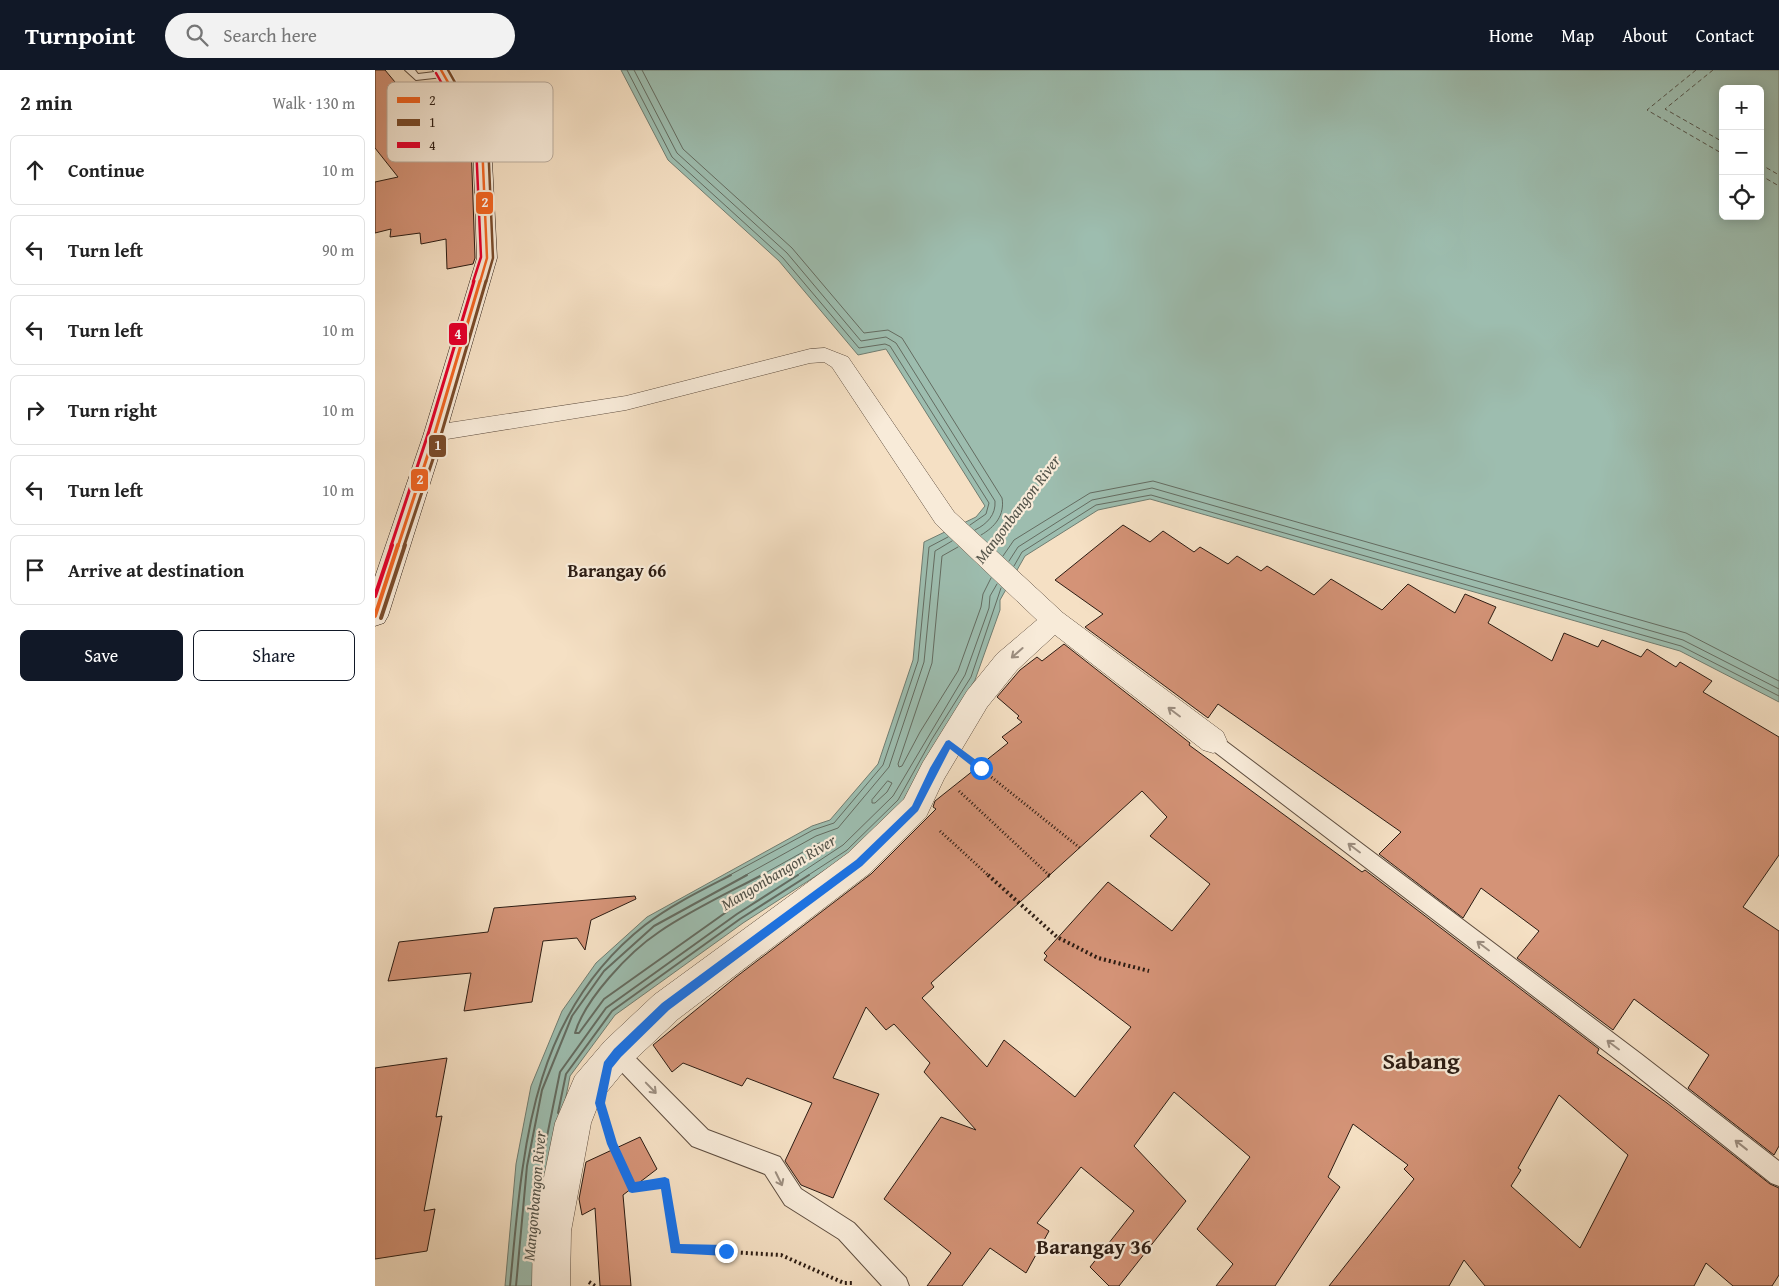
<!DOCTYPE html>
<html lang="en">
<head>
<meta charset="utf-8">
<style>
  body { margin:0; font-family:"Gentium Book Plus",serif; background:#f2f2f2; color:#222 }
  .controls { position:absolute; right:15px; top:15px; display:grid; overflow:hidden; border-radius:8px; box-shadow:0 2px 12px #0003 }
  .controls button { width:45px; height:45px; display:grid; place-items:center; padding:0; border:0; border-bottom:1px solid #e0e0e0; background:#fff; color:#222; font:25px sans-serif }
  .stop { position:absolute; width:15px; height:15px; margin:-11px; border:4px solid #1a73e8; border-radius:50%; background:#fff }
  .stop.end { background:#1a73e8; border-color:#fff; box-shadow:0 1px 5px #0008 }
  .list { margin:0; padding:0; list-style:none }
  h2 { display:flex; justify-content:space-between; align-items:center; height:65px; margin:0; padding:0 20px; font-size:21px }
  h2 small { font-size:16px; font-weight:400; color:#767676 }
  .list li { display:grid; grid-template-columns:32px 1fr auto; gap:15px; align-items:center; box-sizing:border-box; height:70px; margin:0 10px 10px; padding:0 10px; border:1px solid #e0e0e0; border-radius:8px }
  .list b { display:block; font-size:19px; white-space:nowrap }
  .list em { font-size:16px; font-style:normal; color:#767676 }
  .actions { display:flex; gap:10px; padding:15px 20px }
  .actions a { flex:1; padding:11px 0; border:1px solid #111827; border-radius:8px; text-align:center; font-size:18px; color:#111827 }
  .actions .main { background:#111827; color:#fff }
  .icon { flex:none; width:28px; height:28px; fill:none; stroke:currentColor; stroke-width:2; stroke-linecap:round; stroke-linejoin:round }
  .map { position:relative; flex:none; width:1404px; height:1216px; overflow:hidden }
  header { display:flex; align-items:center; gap:30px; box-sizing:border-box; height:70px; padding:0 25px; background:#111827; color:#fff }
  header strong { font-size:24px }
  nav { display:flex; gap:28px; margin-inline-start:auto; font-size:18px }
  .search { width:350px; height:45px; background:#f2f2f2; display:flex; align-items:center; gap:12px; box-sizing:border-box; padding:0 18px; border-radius:28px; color:#767676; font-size:19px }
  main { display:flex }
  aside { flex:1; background:#fff }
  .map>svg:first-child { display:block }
</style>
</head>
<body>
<header>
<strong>Turnpoint</strong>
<div class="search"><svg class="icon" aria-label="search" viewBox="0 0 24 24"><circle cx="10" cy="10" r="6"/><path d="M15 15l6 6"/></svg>Search here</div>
<nav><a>Home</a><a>Map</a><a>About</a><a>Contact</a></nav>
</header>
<main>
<aside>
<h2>2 min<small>Walk · 130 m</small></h2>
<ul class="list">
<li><svg class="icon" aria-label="ahead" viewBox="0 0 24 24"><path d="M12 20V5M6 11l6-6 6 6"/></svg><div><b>Continue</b></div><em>10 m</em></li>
<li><svg class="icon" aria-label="left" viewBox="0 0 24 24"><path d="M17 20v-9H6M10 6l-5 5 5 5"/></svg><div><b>Turn left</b></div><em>90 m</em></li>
<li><svg class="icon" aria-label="left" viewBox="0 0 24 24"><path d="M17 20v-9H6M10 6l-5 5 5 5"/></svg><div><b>Turn left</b></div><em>10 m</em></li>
<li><svg class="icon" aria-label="right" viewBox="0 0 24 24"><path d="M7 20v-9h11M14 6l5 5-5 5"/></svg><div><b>Turn right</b></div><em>10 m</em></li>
<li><svg class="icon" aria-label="left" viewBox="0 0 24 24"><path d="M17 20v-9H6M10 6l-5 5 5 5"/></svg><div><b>Turn left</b></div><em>10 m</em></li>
<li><svg class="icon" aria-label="arrive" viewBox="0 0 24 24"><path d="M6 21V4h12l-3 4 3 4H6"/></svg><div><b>Arrive at destination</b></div></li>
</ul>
<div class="actions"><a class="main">Save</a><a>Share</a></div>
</aside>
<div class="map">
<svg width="1404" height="1216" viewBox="0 0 1404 1216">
  <rect width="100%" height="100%" fill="#f5e0c4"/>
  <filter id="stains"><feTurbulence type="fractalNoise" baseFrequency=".004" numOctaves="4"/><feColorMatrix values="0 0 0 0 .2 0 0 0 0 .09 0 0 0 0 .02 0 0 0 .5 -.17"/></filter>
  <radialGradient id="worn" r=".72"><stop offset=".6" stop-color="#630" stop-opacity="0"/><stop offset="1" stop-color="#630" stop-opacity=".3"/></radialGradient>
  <path fill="#9dbdaf" stroke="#707d71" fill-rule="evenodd" d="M246,0H1404V632L1305,581L775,429L723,440L650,486L625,530V540L600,610L561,672L527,733L475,784L368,853L240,945L195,1006L178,1093L172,1216H130L141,1094L156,1016L187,941L221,893L272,847L437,756L455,750L503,694L538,590L549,472L601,447L610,436L511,279L483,285L404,191L293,90ZM1348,19H1385V146H1348Z"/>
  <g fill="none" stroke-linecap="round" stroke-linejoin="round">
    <g stroke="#646c61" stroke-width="1">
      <path d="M252,0L297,87L408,188L484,278L510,274L515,276L614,433L611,444L595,455"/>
      <path d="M259,0L302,83L412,183L486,271L511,267L521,273L620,431C621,445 612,454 600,460"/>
      <path d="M267,0L308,79L417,178L489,263L513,260L527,268L627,428C630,445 620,457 606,465"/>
      <path d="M583,477L567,486L557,593L523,694L524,697L527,696L545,662L583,601L606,537L608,524L616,508"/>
      <path d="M628,486L639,470L715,423L778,411L1311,563L1404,611"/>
      <path d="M634,491L643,477L717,430L777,418L1308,570L1404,619"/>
      <path d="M639,496L647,482L721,435L776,425L1306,576L1404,626"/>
      <path d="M513,711L517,713L512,722L500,733H497V730Z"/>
      <path d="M353,806L438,760L459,753L508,695L543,591L554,477L573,467"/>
      <path d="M369,806L441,766L463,758L514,697L549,592L560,481L577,471"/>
      <path d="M385,806L444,773L457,771L456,774L407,806"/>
      <path d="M421,806L468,775L518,726L590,605L614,538L615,526L622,514"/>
      <path d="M432,806L472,780L523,730L557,669L596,607L626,518"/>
    </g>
    <g stroke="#646c61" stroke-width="2">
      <path d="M387,805C353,823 316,840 284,862C254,882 210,929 200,963H204L229,929L357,838L409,805"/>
      <path d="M183,1043L191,1004L237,941L365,849L434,805"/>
      <path d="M165,1120L167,1091L185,1002L231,938L362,844L423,805"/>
      <path d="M135,1216C148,1081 154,946 270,855C296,835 327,820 356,805"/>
      <path d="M141,1216L152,1096L167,1020L197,946L229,901L279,856L372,805"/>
    </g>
    <g stroke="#54544a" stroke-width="1" stroke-dasharray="4.5 3" stroke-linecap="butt">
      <path d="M1321,0L1272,40L1348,84"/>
      <path d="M1338,0L1290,39L1348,72"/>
      <path d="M1385,94L1404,105"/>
      <path d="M1385,105L1404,116"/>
    </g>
  </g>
  <g fill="#d49377" stroke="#2c1c13" fill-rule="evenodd">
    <path d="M0,0H10L25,18L42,13L47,19L55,17L85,53L96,72L100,188L98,194L72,199L71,169L46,174L45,163L15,167L16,159L0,163V112L23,107L0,78Z"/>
    <path d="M748,455L775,472L788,461L819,482L825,477L853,494L862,486L886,501L892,496L939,525L956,509L1007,540L1033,514L1080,543L1090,524L1121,537L1113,553L1177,591L1189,563L1223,577L1227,570L1266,587L1272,579L1301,597L1305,592L1337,611L1328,622L1404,667V785L1368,837L1404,861V1076L1399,1085L1313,1018L1334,985L1259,929L1238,960L1142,888L1164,861L1106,818L1088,848L1004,784L1026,762L843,634L833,648L710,557L728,544L680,510Z"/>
    <path d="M689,574L815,673L814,675L987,802L990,800L1224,979L1222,983L1292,1033L1395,1114L1404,1118V1205L1397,1216H1358L1331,1193L1319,1216H1110L1089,1190L1074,1216H954L1039,1109L1029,1099L1033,1095L978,1054L953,1107L965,1117L900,1216H841L858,1194L822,1159L875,1087L799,1022L759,1076L811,1131L744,1216H734L715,1197L759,1141L706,1097L662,1153L674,1161L651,1203L615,1178L587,1216H552L576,1183L509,1129L566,1047L601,1060L549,1002L555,993L519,954L511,960L491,937L458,1008L504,1024L458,1128L426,1115L410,1091L437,1033L372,1008L367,1016L308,993L297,1002L278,975L361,907L496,804L561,739L558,737L560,731L633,673L627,667L647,652L642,648L644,646L622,627L645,600L662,587L667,591ZM767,721L792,747L775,766L835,814L797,861L733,812L669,883L672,886L669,890L756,957L700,1027L629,970L612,997L547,928L559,917L556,913ZM1184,1025L1253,1085L1205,1178L1136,1116L1146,1100L1143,1098Z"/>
    <path d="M260,826L261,829L216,850L210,880L202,868L168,871L157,932L89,941L96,903L13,911L24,872L113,862L119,838Z"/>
    <path d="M72,988L61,1047L67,1046L49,1141L60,1139L52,1181L0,1189V998Z"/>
    <path d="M265,1067L282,1099L248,1125L256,1216H225L220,1138L207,1145L204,1129L211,1092Z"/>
  </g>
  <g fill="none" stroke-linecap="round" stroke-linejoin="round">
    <defs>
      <g id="lane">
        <path d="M30,0H40L43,4L68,1L73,4L68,7L41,10Z"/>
        <path d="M838,664L844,666L1266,984L1404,1091V1116L1396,1113L1252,998L832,676L830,671L832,666Z"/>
        <path d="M242,973L249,976L333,1060L405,1087L426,1119L479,1153L531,1208L534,1216H507L464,1169L410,1135L390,1104L317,1076L235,990L232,983L235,976Z"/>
      </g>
      <path id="street" d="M450,278L473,287L579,442L688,543L848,662L852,671L848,680L838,683L828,680L680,565L642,600L612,637L569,709L551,747L495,803L303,949L254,995L225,1030L216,1053L196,1161L195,1216H157L158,1161L180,1053L200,1006L230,971L279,925L473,783L529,729L548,692L592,621L622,584L662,550L561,454L457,297L449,292L435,293L251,340L60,371L52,368L49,363L52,358L60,355L251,326L435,279Z"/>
      <path id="secondary" d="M58,0H74L116,72L122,188L71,363L13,546L9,553L0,556V507L49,363L102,188L98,72Z"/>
    </defs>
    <use href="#lane" stroke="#5e4d3f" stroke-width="2"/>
    <use href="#street" stroke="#5e4d3f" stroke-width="1"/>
    <use href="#secondary" stroke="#2c1c13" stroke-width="1"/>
    <g stroke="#2c1c13" stroke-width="3" stroke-dasharray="1 2.5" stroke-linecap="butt">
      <path d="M600,694L705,778"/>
      <path d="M584,721L675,806"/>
      <path d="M565,761L614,806"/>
    </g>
    <g stroke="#2c1c13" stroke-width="4" stroke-dasharray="2 3" stroke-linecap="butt">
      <path d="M613,805L682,867L723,888L774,901"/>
      <path d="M673,805L675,806"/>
      <path d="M234,1065L257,1118L290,1112L300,1179L406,1185L469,1213H479"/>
      <path d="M214,1212L220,1216"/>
    </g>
    <use href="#lane" fill="#f8ebd9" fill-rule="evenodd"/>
    <use href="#street" fill="#f8ebd9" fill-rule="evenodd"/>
    <use href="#secondary" fill="#f8ebd9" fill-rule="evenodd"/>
    <defs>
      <path id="bus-1-far2" d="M66,0L107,72L112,188L105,212"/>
      <path id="bus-1-far1" d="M23,476L60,363L105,211"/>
      <path id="bus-1" d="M0,546L23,475"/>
      <path id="bus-2-far2" d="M73,0L113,71L118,188L111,212"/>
      <path id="bus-2-far1" d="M29,476L66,365L111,211"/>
      <path id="bus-2" d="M6,548L30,475"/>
      <path id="bus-3-far2" d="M61,3L101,74L106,187L98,212"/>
      <path id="bus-3-far1" d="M16,476L54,361L99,211"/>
      <path id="bus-3" d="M0,526L17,475"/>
    </defs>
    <use href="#bus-1-far2" stroke="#f8ebd9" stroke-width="5"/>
    <use href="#bus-1-far1" stroke="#f8ebd9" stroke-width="6"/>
    <use href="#bus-1" stroke="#f8ebd9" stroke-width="8"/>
    <use href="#bus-2-far2" stroke="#f8ebd9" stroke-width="5"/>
    <use href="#bus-2-far1" stroke="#f8ebd9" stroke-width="6"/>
    <use href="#bus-2" stroke="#f8ebd9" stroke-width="8"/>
    <use href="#bus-3-far2" stroke="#f8ebd9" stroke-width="5"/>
    <use href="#bus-3-far1" stroke="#f8ebd9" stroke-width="6"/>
    <use href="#bus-3" stroke="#f8ebd9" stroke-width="8"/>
    <use href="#bus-1-far2" stroke="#f26522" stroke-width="2.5"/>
    <use href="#bus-1-far1" stroke="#f26522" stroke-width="3"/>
    <use href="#bus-1" stroke="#f26522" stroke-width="4"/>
    <use href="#bus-2-far2" stroke="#7a4b2a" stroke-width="2.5"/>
    <use href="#bus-2-far1" stroke="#7a4b2a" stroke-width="3"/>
    <use href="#bus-2" stroke="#7a4b2a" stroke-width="4"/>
    <use href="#bus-3-far2" stroke="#e4002b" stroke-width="2.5"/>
    <use href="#bus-3-far1" stroke="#e4002b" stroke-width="3"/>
    <use href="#bus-3" stroke="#e4002b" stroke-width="4"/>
  </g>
  <defs><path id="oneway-shaft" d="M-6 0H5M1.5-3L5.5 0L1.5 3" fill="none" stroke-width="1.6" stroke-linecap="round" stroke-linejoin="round" transform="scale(1.25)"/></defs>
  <g stroke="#9c8e80">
    <use href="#oneway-shaft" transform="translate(642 583) rotate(139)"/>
    <use href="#oneway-shaft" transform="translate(799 642) rotate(-143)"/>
    <use href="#oneway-shaft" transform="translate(979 778) rotate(-143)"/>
    <use href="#oneway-shaft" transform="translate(1108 876) rotate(-143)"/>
    <use href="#oneway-shaft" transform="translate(1238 975) rotate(-143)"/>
    <use href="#oneway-shaft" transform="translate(276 1018) rotate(46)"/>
    <use href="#oneway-shaft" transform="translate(1366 1075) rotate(-142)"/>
    <use href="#oneway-shaft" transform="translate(404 1109) rotate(64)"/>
  </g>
  <path fill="#1a73e8" d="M574,670L609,696V701H603L575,679L543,741L487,796L294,940L246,987L237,998L230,1033L242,1073L260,1112L290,1107L294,1109L305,1174L351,1175L357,1181L351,1186L296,1183L286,1119L257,1123L254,1122L232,1074L220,1033L229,992L239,979L287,933L481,790L537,736L555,698L571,671Z"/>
  <g text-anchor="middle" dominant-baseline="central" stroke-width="4.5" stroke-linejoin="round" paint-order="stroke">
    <g font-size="16" font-style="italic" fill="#54544a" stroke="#f8ebd9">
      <text transform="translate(642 439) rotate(-53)">Mangonbangon River</text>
      <text transform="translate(403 802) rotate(-31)">Mangonbangon River</text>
      <text transform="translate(159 1126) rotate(-85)">Mangonbangon River</text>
    </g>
    <g font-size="18" font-weight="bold" fill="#2c1c13" stroke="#f8ebd9">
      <text x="242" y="500">Barangay 66</text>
    </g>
    <g font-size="21" font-weight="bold" fill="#2c1c13" stroke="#f8ebd9">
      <text x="719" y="1176">Barangay 36</text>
    </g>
    <g font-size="24" font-weight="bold" fill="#2c1c13" stroke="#f8ebd9">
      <text x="1046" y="990">Sabang</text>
    </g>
  </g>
  <rect x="12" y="12" width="166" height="80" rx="8" fill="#f8ebd9" stroke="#bbad9e" stroke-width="1"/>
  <rect x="22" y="27" width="23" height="6" fill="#f26522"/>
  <rect x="22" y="49" width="23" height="7" fill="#7a4b2a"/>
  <rect x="22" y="72" width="23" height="6" fill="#e4002b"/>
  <g font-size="14" fill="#2c1c13">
    <text x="54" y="35">2</text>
    <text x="54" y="57">1</text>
    <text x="54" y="80">4</text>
  </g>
  <g stroke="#f8ebd9" stroke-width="2">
    <rect x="100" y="121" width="19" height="24" rx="5" fill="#f26522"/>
    <rect x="73" y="252" width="20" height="24" rx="5" fill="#e4002b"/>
    <rect x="53" y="364" width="19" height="24" rx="5" fill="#7a4b2a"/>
    <rect x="35" y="398" width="19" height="24" rx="5" fill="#f26522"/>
  </g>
  <g font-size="14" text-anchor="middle" font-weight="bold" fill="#fff">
    <text x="110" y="137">2</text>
    <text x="83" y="269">4</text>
    <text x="63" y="380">1</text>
    <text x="45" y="414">2</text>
  </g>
  <rect width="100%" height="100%" filter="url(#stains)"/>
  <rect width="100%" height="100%" fill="url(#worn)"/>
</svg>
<div class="controls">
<button>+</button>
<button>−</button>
<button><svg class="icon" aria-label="locate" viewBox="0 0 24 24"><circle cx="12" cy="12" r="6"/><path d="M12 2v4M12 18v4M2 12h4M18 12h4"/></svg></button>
</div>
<div class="stop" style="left:606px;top:698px"></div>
<div class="stop end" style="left:351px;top:1181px"></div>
</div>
</main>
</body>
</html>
